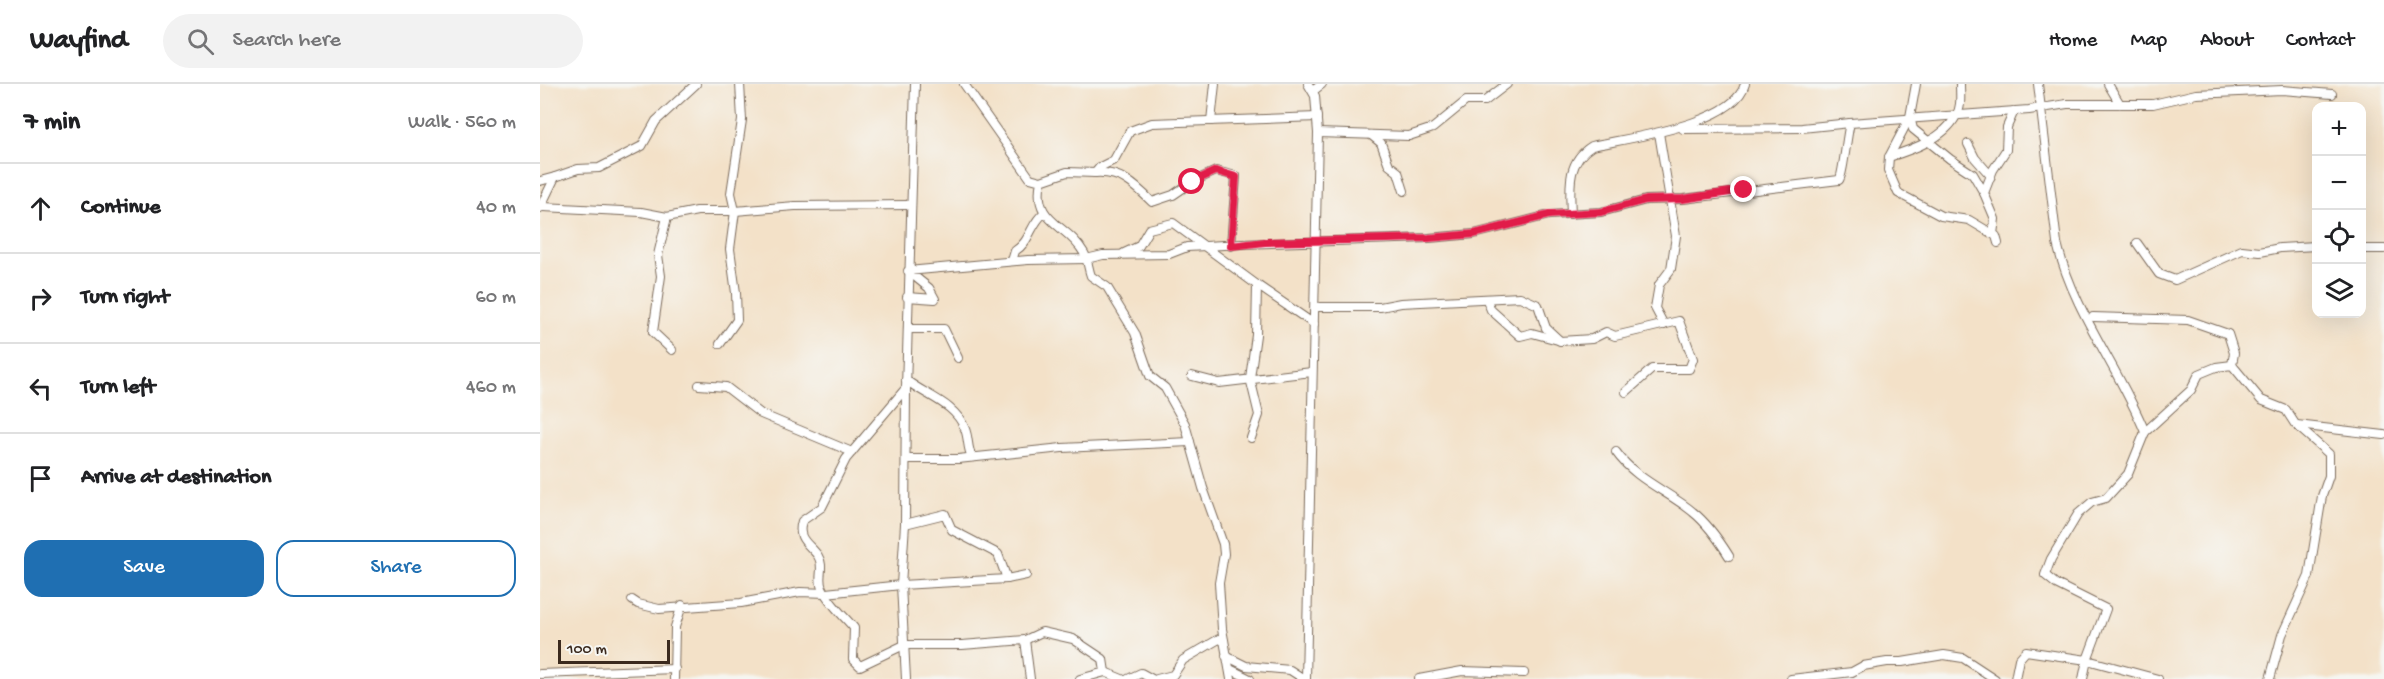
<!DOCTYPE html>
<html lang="en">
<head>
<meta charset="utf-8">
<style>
  body { margin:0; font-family:"Gochi Hand",sans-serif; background:#f2f2f2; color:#202124 }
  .controls { position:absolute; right:18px; top:18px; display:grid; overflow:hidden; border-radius:12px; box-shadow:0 6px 24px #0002 }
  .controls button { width:54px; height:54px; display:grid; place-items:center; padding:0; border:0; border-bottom:2px solid #e0e0e0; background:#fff; color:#202124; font:30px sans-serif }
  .scale { position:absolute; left:18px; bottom:15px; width:112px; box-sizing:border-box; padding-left:6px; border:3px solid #3b2a1e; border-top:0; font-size:16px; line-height:21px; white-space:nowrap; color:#3b2a1e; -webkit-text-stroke:4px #f6f6f2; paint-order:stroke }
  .stop { position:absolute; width:18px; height:18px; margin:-14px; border:4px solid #e11d48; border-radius:50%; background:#fff }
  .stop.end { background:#e11d48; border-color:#fff; box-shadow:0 2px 6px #0008 }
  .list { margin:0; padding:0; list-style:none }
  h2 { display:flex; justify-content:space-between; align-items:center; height:78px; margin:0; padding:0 24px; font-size:26px }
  h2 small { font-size:20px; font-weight:400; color:#757577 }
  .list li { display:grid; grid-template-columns:39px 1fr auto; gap:18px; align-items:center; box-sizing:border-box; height:90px; padding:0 24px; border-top:2px solid #e0e0e0 }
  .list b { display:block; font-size:22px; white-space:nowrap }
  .list em { font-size:20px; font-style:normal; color:#757577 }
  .actions { display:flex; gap:12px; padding:18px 24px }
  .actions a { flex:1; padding:14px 0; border:2px solid #1f6fb2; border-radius:18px; text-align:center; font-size:21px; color:#1f6fb2 }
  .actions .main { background:#1f6fb2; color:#fff }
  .icon { flex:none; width:33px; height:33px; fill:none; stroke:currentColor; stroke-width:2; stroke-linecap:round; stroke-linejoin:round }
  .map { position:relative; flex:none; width:1844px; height:595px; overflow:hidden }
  header { display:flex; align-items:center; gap:36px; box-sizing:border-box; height:84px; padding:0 30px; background:#fff; border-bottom:2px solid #e0e0e0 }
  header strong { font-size:28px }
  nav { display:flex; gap:33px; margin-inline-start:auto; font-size:21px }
  .search { width:420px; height:54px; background:#f2f2f2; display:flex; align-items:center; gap:15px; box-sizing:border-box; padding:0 21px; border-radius:33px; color:#757577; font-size:22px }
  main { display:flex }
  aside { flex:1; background:#fff }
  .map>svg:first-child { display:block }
</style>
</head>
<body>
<header>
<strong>Wayfind</strong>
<div class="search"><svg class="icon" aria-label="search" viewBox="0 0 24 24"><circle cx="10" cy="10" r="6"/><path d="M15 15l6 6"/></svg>Search here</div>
<nav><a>Home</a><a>Map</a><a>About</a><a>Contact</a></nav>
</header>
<main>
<aside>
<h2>7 min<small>Walk · 560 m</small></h2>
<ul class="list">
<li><svg class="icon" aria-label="ahead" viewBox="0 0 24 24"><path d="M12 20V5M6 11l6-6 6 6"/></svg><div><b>Continue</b></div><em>40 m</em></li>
<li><svg class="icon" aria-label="right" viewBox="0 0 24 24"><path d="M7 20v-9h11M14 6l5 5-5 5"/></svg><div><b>Turn right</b></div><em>60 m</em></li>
<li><svg class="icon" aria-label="left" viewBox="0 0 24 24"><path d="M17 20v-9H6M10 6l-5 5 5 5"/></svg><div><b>Turn left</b></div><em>460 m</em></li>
<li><svg class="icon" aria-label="arrive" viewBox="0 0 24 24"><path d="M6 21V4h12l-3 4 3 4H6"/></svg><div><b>Arrive at destination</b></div></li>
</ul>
<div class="actions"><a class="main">Save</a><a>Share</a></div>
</aside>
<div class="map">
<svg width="1844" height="595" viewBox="0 0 1844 595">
  <rect width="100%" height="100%" fill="#f6f6f2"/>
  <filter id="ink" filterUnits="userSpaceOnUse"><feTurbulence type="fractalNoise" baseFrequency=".0167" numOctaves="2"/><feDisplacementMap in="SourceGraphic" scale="12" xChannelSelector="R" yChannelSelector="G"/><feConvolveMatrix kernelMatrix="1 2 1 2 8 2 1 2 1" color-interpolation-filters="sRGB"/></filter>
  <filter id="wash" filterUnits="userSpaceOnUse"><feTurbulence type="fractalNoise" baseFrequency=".008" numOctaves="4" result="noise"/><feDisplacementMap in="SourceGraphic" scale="24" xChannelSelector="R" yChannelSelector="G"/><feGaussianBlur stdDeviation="1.35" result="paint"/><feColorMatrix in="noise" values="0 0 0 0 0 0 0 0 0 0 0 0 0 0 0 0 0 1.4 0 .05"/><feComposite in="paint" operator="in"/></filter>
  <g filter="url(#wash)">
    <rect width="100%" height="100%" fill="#f3e1c8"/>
  </g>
  <g filter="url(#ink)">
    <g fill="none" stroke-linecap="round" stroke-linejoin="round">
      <defs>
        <g id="street">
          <path d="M375,0L366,304L306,375L282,423L262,437C256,456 270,460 278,472C285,483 277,494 282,504C288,518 304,532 314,544L313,575L320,582L364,561H422L485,556L502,548L533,555L563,575L565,588"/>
          <path d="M424,0L490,94L501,97C492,139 527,139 544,169C548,176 548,184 551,192L567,203L595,249L610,292L625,304L645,340L663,404L683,460L684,470L679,499L682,545L691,595"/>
          <path d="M1376,0L1370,33L1373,45L1410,75L1433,90L1444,109L1453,86L1466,66L1467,43L1474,27"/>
          <path d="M1498,0L1517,159C1533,227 1579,284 1605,348"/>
          <path d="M1568,0L1580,20"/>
          <path d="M773,7L782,0"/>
          <path d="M1370,33L1349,73L1348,86L1358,109L1401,132L1429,136L1456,152L1458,159"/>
          <path d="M671,37L675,0"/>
          <path d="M1143,45L1262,44L1310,39"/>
          <path d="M778,49L869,52L893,44L926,17H945L967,0"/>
          <path d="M1119,49L1136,152L1131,185L1119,201L1115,224L1124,241"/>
          <path d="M831,51L841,59L849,81L858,88L864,107"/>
          <path d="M1428,60L1435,74L1451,92"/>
          <path d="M1349,73C1371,66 1404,55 1416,32C1422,23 1420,11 1420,0"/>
          <path d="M555,89C581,87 595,101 612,118L633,111L652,98L676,87L696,92L691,162"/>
          <path d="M0,97L15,93"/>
          <path d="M501,97L527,88L555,89L560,83L574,76L590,47L612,39L777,33"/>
          <path d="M1444,109L1455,135L1453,150"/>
          <path d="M3,123L101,128L127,133L157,127H195L255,122L370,121"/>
          <path d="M0,124L15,93L38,85L59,84L102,62L116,37L156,0"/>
          <path d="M1031,130C1030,104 1026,78 1052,62C1087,54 1194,41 1205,0"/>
          <path d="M127,133L118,171L121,192L113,248L132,266"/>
          <path d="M1597,159L1619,190L1635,196L1702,166L1720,168L1740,164L1776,162"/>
          <path d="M1822,165H1844"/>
          <path d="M584,169L599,162L609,145L633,139L717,201L716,251L710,294L719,331L711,354"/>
          <path d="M472,177L475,167C491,157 490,140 504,129"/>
          <path d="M717,201L774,240"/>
          <path d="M367,213L395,215L389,204L368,187L488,176L546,175L563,171L629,170L647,163L702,160L889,154L934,150L1009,131L1061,128L1106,116L1143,115L1299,96C1303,92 1307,49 1310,39L1489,26L1527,20H1613L1656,10L1742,6L1792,10"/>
          <path d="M947,216L951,226L980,252L992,249L1018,256"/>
          <path d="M775,223H840L861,219L980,213L998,221L1006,244L1020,257L1052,255L1066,248L1075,252L1139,237L1153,275L1149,285H1112L1086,308"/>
          <path d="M1553,233L1648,236L1688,250L1694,269L1692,281"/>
          <path d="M369,245H404L418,274"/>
          <path d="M180,260L197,236L196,209L190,165L195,127L191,109L202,36L200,0"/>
          <path d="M652,292L679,299L772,288"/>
          <path d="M366,296C386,312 415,319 425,345C429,355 427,364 432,373"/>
          <path d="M159,301L186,303L221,330L312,368"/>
          <path d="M1757,341L1844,351"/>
          <path d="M1076,368C1096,396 1128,407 1153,428C1168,440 1179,456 1189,472"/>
          <path d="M366,375H418L522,364L650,358"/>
          <path d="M365,440L405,430L412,446L458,470L467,495"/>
          <path d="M92,516L98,520L119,525L201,519L260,508L286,509L361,501L365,440L366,304"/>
          <path d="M485,556L490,595"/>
          <path d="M686,572L706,582L750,586L764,595"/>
          <path d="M690,585L710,595"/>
          <path d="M0,590L135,585"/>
          <path d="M134,595L135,543L142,521"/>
          <path d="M366,595L361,501L467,495L486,491"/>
          <path d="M540,595L565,588L582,595"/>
          <path d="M588,595L601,589L612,595"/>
          <path d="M617,595L633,591L643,576L679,555L684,557"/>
          <path d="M766,595L778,49L775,12L768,0"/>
          <path d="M879,595L922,587L984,589"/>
          <path d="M1251,595L1312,588L1323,582L1347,578H1362L1404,571L1423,574L1455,595"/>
          <path d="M1475,595L1479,575L1486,567L1547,576L1566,525L1516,500L1505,491L1511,475L1538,430L1552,418L1566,414L1588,390L1605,348L1651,306L1659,290L1676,283L1692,281L1721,316L1746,326L1755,340L1789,370V392L1782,412L1769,492L1742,551L1730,595"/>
          <path d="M1543,595L1547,576L1618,595"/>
        </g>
      </defs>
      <use href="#street" stroke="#7b6a5a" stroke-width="10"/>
      <use href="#street" stroke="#fff" stroke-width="8"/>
    </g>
  </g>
  <g fill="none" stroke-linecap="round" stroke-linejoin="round" filter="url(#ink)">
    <path stroke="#e11d48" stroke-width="8" d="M652,98L676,87L696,93L691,162L725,158L889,154L934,150L1009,131L1061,128L1106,116L1143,115L1204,106"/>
  </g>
</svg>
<div class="controls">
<button>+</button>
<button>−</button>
<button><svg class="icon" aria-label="locate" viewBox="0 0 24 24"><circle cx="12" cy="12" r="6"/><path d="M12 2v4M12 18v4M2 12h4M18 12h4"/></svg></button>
<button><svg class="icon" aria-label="layers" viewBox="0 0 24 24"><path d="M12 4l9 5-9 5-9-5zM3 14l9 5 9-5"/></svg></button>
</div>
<div class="scale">100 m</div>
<div class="stop" style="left:652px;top:98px"></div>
<div class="stop end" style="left:1204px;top:106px"></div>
</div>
</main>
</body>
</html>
